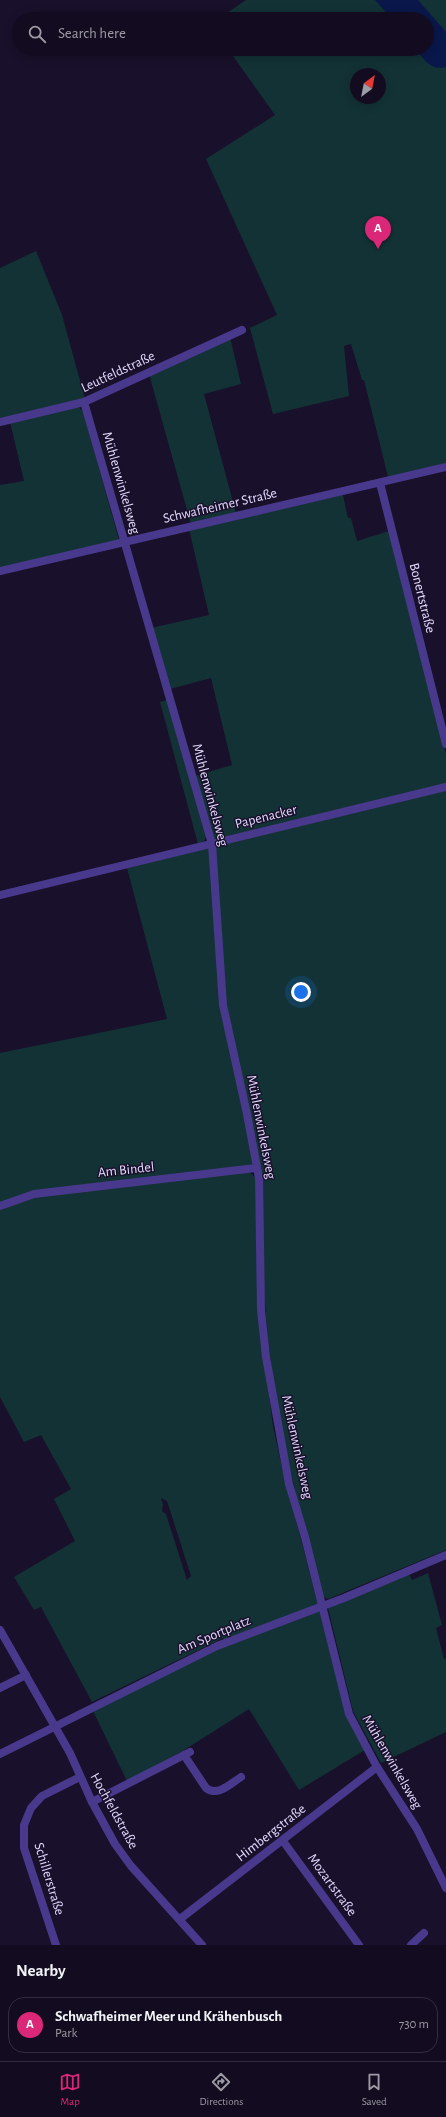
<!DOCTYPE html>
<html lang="en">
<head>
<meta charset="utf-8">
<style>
  body { margin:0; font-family:"Alegreya Sans",sans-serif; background:#1c1529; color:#f1f3f6 }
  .compass { position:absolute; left:350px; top:68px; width:36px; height:36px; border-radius:50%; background:#130c20; box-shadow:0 2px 10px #0003; rotate:32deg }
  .you { position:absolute; left:301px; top:992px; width:14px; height:14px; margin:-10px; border:3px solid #fff; border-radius:50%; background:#1a73e8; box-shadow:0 0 0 6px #1a73e833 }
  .badge { display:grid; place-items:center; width:26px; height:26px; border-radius:50%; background:#db2777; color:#fff; font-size:13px; font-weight:700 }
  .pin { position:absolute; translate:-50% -33px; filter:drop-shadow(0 1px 2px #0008) }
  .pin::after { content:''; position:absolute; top:21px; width:14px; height:12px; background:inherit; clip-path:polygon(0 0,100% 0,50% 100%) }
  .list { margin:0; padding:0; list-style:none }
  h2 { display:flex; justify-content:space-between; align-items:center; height:52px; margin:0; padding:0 16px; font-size:17px }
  h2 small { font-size:13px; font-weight:400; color:#9d9ba5 }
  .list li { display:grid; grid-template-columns:26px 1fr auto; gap:12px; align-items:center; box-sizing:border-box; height:56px; margin:0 8px 8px; padding:0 8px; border:1px solid #322c3e; border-radius:16px }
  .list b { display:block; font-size:15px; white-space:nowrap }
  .list p { margin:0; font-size:13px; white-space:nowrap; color:#9d9ba5 }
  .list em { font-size:13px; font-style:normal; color:#9d9ba5 }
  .icon { flex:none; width:22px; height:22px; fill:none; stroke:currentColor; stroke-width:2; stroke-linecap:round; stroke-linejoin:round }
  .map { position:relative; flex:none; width:446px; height:1945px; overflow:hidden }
  .search { position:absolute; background:#130c20; box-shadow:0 2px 10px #0003; left:12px; right:12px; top:12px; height:44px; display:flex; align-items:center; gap:10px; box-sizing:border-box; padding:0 14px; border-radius:22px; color:#9d9ba5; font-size:15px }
  .sheet { height:116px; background:#130c20 }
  nav { display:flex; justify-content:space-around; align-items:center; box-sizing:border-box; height:56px; border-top:1px solid #322c3e; background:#130c20; font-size:11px; color:#9d9ba5 }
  nav a { display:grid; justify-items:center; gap:2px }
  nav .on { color:#db2777 }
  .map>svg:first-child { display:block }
</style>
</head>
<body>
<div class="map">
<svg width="446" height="1945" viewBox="0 0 446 1945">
  <rect width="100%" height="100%" fill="#19102b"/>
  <g fill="#133236" fill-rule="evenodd">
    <path d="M246,0H446V463L388,477L364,380H362L351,344L344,346L349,396L273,414L250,328L277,315L206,159L275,115L228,49H427V19H218ZM356,74H380V98H356Z"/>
    <path d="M36,251L62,315L85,399L0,419V268Z"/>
    <path d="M230,337L241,384L204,394L236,513L191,524L149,374Z"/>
    <path d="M77,406L83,411L119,540L0,569V485L24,481L10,422Z"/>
    <path d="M343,495L348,518H351L357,541L389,531L446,754V787L214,839L195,776L232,765L211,678L170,689L151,628L209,615L189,529Z"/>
    <path d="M167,700L206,834C206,840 204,842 198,844L160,702Z"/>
    <path d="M446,789V1550L328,1599L322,1596C302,1517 279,1437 270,1356C262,1292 262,1228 260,1165L121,1181L0,1204V1053L167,1019L127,868Z"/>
    <path d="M248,1171L255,1177L259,1319L273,1426L286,1486L301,1539L346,1716L365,1750L299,1790L249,1709L181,1752L127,1781L93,1711L227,1644L223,1638L92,1702L41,1607L34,1610L14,1577L75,1541L54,1499L71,1489L41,1435L24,1442L0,1397V1210L36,1196ZM161,1498L167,1501L191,1576L187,1580L166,1514L162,1511L163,1504Z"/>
    <path d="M428,1573L442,1625L436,1628L444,1659H446V1732L381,1763L353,1711L328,1608L409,1574L412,1580Z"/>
  </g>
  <path fill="#09174b" d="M375,0H418L446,32V67C431,71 424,60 416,49H427V19H392Z"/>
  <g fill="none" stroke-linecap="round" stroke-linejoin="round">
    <g stroke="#49398c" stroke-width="8">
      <path d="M84,402L212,844L223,1005L247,1114L259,1178L261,1310L266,1357L289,1484L305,1537L349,1714L377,1767L417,1829L446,1888"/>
      <path d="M0,422L84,402L242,330"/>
      <path d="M380,483L446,744"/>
      <path d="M0,571L446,467"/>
      <path d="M0,895L446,787"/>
      <path d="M0,1206L34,1194L256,1168"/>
      <path d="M0,1630L70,1753L92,1802L115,1844L131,1866L202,1945"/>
      <path d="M0,1688L26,1675"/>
      <path d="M0,1754L217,1646L344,1598L446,1555"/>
      <path d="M184,1755L206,1788C218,1797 230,1784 241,1777"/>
      <path d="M92,1802L190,1752"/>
      <path d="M283,1841L359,1945"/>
      <path d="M180,1919L377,1767"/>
      <path d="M56,1945L24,1848V1825L31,1808L42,1796L80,1777"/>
      <path d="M411,1945L424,1933"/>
    </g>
  </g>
  <g text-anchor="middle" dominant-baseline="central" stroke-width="3" stroke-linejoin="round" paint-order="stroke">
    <g font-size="14" fill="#e4daff" stroke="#19102b">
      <text transform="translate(118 372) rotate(-25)">Leutfeldstraße</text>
      <text transform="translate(121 483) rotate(74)">Mühlenwinkelsweg</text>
      <text transform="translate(220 506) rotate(-13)">Schwafheimer Straße</text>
      <text transform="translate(422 598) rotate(76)">Bonertstraße</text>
      <text transform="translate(210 795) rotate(75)">Mühlenwinkelsweg</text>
      <text transform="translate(266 817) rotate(-14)">Papenacker</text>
      <text transform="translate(261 1127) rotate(79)">Mühlenwinkelsweg</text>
      <text transform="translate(126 1170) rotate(-6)">Am Bindel</text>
      <text transform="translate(297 1447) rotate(78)">Mühlenwinkelsweg</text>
      <text transform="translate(214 1635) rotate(-23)">Am Sportplatz</text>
      <text transform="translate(392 1762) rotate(60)">Mühlenwinkelsweg</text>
      <text transform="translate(114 1811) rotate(61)">Hochfeldstraße</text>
      <text transform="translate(271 1833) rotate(-38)">Himbergstraße</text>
      <text transform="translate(49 1879) rotate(73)">Schillerstraße</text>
      <text transform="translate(332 1885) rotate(54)">Mozartstraße</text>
    </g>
  </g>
</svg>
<svg class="compass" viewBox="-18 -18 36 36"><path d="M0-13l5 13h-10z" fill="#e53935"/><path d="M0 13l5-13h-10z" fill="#9d9ba5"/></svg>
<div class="you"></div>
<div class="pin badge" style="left:378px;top:249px">A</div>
<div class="search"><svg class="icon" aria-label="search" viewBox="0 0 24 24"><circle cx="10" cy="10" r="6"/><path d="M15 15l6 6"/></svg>Search here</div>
</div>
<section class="sheet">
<h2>Nearby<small></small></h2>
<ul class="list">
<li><span class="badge">A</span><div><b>Schwafheimer Meer und Krähenbusch</b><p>Park</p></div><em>730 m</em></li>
</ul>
</section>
<nav>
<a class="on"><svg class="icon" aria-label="map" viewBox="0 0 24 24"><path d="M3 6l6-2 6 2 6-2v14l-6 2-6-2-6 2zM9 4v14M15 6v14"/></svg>Map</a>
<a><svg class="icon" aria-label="directions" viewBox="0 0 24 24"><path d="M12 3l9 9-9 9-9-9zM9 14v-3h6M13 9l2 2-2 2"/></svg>Directions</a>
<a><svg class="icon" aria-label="saved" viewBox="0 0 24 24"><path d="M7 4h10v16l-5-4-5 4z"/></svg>Saved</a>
</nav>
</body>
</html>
